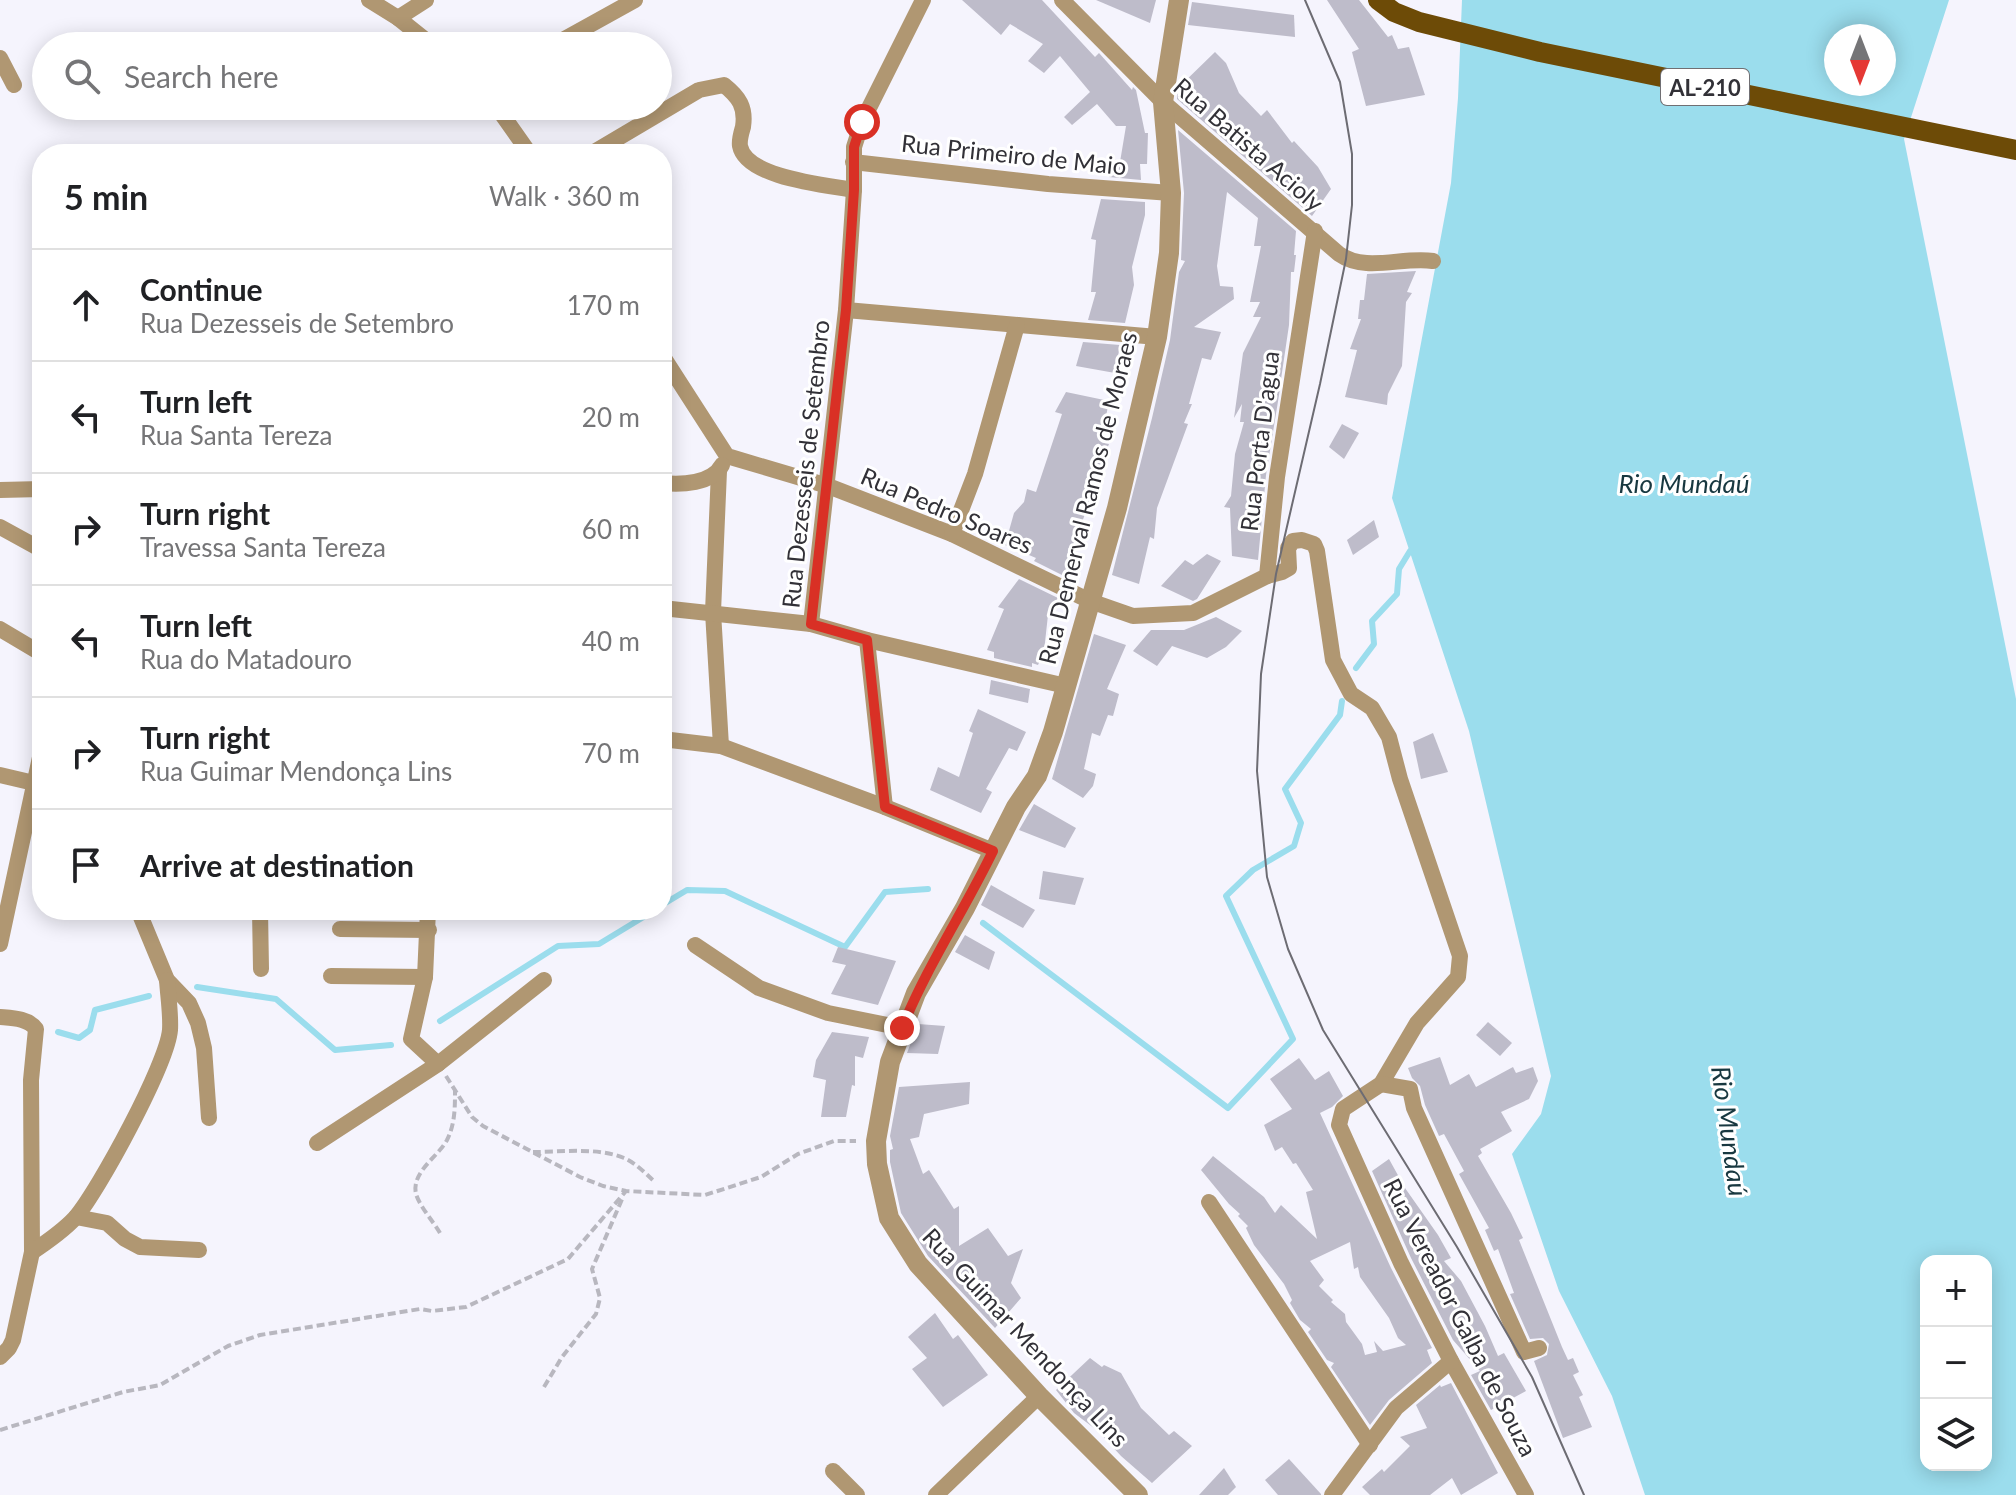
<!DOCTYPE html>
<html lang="en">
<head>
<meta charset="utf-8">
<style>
  body { margin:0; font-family:Lato,sans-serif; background:#f2f2f2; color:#202124 }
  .controls { position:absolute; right:24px; bottom:24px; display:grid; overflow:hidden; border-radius:16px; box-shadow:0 4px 20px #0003 }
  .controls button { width:72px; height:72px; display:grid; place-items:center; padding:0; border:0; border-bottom:2px solid #e0e0e0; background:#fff; color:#202124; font:40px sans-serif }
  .compass { position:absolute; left:1824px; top:24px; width:72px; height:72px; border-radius:50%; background:#fff; box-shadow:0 4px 20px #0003; rotate:180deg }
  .stop { position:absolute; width:24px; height:24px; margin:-18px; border:6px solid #d93025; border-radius:50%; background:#fff }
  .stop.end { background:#d93025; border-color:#fff; box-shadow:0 2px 8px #0008 }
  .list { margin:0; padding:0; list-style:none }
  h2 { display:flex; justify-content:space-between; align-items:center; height:104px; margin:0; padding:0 32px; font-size:34px }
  h2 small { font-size:26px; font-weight:400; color:#757577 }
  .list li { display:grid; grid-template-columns:52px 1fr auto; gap:24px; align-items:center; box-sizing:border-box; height:112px; padding:0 32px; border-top:2px solid #e0e0e0 }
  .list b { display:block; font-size:30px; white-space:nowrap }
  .list p { margin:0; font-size:26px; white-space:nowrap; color:#757577 }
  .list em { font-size:26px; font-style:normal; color:#757577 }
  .icon { flex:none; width:44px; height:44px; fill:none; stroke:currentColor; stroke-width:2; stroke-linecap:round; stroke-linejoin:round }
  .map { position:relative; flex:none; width:2016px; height:1495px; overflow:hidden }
  .search { position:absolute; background:#fff; box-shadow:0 4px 20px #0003; left:32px; top:32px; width:640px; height:88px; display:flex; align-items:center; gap:20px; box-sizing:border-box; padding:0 28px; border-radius:44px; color:#757577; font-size:30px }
  .panel { position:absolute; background:#fff; box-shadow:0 4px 20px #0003; left:32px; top:144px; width:640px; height:776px; border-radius:32px }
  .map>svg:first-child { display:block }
</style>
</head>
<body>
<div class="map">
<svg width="2016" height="1495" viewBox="0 0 2016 1495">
  <rect width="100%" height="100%" fill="#f5f4fd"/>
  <path fill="#9bdded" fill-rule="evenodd" d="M1462,0H1949L1904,139L2016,699V1495H1645L1612,1396L1559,1291L1512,1154L1541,1114L1551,1076L1469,731L1392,498L1451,183L1458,98ZM1836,36H1884V84H1836ZM1926,1261H1986V1465H1926Z"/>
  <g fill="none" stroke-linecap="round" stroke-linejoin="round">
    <g stroke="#9bdded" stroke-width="6">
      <path d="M1356,668L1374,644L1372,621L1397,594L1399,569L1410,551"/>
      <path d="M662,905L687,890L725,891L845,947L885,892L928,889"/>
      <path d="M983,923L1228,1108L1293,1039L1226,896L1253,870L1294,846L1301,823L1285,789L1340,715L1342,701"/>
      <path d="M197,987L276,999L335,1050L391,1045"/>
      <path d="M440,1021L558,946L599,944L655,910"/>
      <path d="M58,1032L79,1038L90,1030L95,1010L149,996"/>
    </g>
  </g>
  <g fill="#bebcca" fill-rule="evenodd">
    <path d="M962,0H1042L1095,57L1099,53L1132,90L1133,87L1136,90L1145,133H1148L1147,164H1140L1141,180L1109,177L1112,168H1119L1126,126H1116L1097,104L1072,125L1064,117L1090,92L1060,56L1044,73L1028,61L1043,44L1010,24L1001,35Z"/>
    <path d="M1096,0H1156L1150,23Z"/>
    <path d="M1327,0H1359L1388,37L1392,35L1398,49L1409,47L1425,95L1366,106L1352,52L1359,49Z"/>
    <path d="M1192,2L1294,15L1295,37L1188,25Z"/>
    <path d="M1215,52L1226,63L1239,93L1261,116L1267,110L1292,143L1294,141L1318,167L1331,189L1312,216L1177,99L1178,88Z"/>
    <path d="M1178,130L1296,231L1294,255H1296L1294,272H1291L1289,325L1280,386L1274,385L1280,389L1266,475L1258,560L1232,556L1230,508L1224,507L1231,496L1235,454L1244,422H1240L1242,404L1234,418L1243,353L1261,317H1253L1260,302H1250L1261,246H1254L1258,218L1227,192L1217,266L1220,286L1233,287L1234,299L1194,327L1221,332L1211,360L1202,358L1189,404H1192L1184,423L1188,424L1157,508L1154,539L1150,537L1139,584L1112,575L1152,418L1170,340L1179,272L1185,261L1181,260L1184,193Z"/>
    <path d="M1101,199L1145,202V215L1132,267L1134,285L1125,323L1088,320L1096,292H1091L1096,240L1091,239Z"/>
    <path d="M1416,271L1407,292L1412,293L1406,302L1402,366L1388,394L1387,405L1345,397L1357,350L1350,349L1361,319H1358L1360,300H1364L1367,274Z"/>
    <path d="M1083,342L1120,345L1115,373L1076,366Z"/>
    <path d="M1066,392L1109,401L1101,442L1109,444L1101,464L1092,507L1088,506L1078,533H1076L1066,577L1034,561L1036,558L1005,545L1014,513L1024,502L1027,489L1036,492L1062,414L1055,412Z"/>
    <path d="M1342,424L1359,433L1344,459L1329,447Z"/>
    <path d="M1374,520L1379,537L1353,555L1347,540Z"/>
    <path d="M1207,554L1221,561L1197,599L1193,601L1161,586L1185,560L1193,565Z"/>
    <path d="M1019,579L1058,598L1048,615L1044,651L1038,665L1032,663V667L994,658V652L987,650L1004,609L998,607Z"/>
    <path d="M1216,617L1242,631L1226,647L1207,658L1172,646L1157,666L1133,651L1151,630H1184Z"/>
    <path d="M1094,634L1126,645L1107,689L1119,694L1113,716L1108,715L1100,736L1092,733L1084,769L1096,774L1093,786L1083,798L1052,779Z"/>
    <path d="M991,680L1030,689L1028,703L989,694Z"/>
    <path d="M978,709L1026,732L1017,751L1009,748L986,789L992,792L981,813L930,790L938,767L959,777L973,733L969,731Z"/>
    <path d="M1433,733L1448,772L1421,779L1413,742Z"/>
    <path d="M1034,804L1076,828L1065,848L1019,830Z"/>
    <path d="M1043,871L1084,878L1075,905L1039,899Z"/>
    <path d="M991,885L1035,910L1023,928L981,905Z"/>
    <path d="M965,935L995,952L989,970L955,952Z"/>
    <path d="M838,947L896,961L878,1005L831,994L846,965L832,962Z"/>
    <path d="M1488,1022L1512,1043L1500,1056L1476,1035Z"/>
    <path d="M918,1024L945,1026L938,1054L907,1053Z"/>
    <path d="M832,1032L869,1037L863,1058L855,1056V1086L852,1085L846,1117H821L826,1080L813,1077L816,1060Z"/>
    <path d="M1440,1057L1450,1085L1469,1074L1476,1087L1513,1067L1516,1073L1533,1067L1538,1081L1529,1099L1501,1112L1512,1131L1480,1149L1482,1153L1478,1156L1511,1213L1523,1238L1519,1240L1562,1347L1568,1360L1573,1358L1579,1372L1573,1375L1583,1395L1579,1397L1592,1427L1563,1438L1534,1361L1547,1355L1549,1344L1543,1338L1530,1339L1510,1294L1514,1293L1498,1249L1494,1251L1485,1230L1489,1228L1459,1174L1464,1171L1444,1134L1439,1136L1425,1105L1420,1086L1412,1078L1408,1068Z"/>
    <path d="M1299,1058L1315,1080L1329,1071L1343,1096L1332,1107L1320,1113L1391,1268L1432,1348L1427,1350L1432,1363L1389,1400L1370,1425L1331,1367L1334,1363L1327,1360L1308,1332L1311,1329L1300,1320L1290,1303L1292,1300L1284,1284L1254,1245L1246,1228L1248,1226L1238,1216L1240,1214L1229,1204L1201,1170L1213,1156L1264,1197L1275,1213L1281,1205L1317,1239L1306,1192L1313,1190L1296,1163L1293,1164L1282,1147L1275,1151L1264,1125L1292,1109L1270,1079ZM1350,1242L1354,1269L1358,1267L1360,1277L1389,1318L1398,1338L1406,1345L1383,1351L1374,1341L1377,1352L1365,1355L1362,1344L1346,1322L1345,1314L1331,1302L1333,1300L1319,1286L1324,1280L1310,1261Z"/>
    <path d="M970,1082L969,1104L924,1114L919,1137L910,1139L923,1174L929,1170L954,1209L959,1206V1246L988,1228L1008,1256L1023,1249L1011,1283L1021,1298L995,1328L928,1256L901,1213L890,1162V1150L893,1149L890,1136L899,1087Z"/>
    <path d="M1389,1159L1405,1188L1438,1235L1451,1258L1444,1261L1461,1281L1485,1326L1498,1356L1504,1353L1526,1391L1491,1410L1471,1375L1480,1371L1453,1340L1411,1258L1372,1171Z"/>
    <path d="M935,1313L953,1339L958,1335L988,1375L943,1407L912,1369L927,1358L908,1337Z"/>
    <path d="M1090,1358L1102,1367L1104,1365L1121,1373L1141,1408L1169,1435L1174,1431L1192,1446L1152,1483L1121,1456L1098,1431L1074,1413L1056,1390Z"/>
    <path d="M1451,1383L1498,1473L1461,1495L1452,1478L1430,1495H1370L1362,1487L1382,1469L1384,1472L1410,1446L1400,1437L1427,1428L1416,1405L1440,1385L1441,1387Z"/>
    <path d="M1289,1459L1321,1494V1495H1278L1265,1480Z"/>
    <path d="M1224,1468L1236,1487L1228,1495H1199Z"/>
  </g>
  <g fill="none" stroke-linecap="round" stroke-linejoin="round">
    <g stroke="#b8b7bf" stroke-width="4" stroke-dasharray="8 4" stroke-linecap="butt">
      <path d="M446,1076L472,1117L483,1126L580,1177L603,1186L626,1191L705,1195L761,1177L798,1154L834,1141H856"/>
      <path d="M533,1152C562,1152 598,1147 624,1158C636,1163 646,1174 655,1182"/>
      <path d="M440,1233C433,1221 420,1207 416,1194C411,1172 438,1157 447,1140C455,1124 455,1108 455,1090"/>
      <path d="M544,1387L562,1357L596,1314L600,1298L592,1269L623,1197"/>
      <path d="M0,1430L123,1392L160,1385L228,1346L260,1335L420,1309L432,1311L466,1307L568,1259L626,1191"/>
    </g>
    <g stroke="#b09772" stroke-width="16">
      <path d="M369,0L398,18L433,46"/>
      <path d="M1062,0L1163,102L1339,254C1366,273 1403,256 1433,261"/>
      <path d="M398,18L426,0"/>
      <path d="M552,46L635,0"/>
      <path d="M0,58L14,85"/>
      <path d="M496,106L530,154"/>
      <path d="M591,154L699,90L724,85C739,97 746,107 743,127C741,134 739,140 740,146C746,178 827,185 854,190"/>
      <path d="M853,162L1048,184L1171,193"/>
      <path d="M846,310L1157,337"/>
      <path d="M662,355L727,456L828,486L952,534L1090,601L1133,616L1193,613L1267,576L1277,477L1315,231"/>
      <path d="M719,471L713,612L721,746"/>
      <path d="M662,483C681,485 712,484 722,465"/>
      <path d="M0,490L42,489"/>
      <path d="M0,527L42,550"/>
      <path d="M952,534L975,474L1017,325"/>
      <path d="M1267,576L1282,572L1289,568L1288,548L1293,541L1302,540L1314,544L1317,551L1333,660L1351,694L1372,708L1389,737L1400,779L1460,956L1458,977L1417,1023L1381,1084L1343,1109L1339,1125L1401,1263L1451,1361L1526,1495"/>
      <path d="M662,608L811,624L867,640L1066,686"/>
      <path d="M811,624L846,310L854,190V147L862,122L923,0"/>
      <path d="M0,629L42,654"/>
      <path d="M867,640L885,807"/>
      <path d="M662,739L721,746L885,807L993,851"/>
      <path d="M0,775L34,783"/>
      <path d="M138,910L167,980L189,1003L198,1023L204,1048L209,1118"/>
      <path d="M260,910L261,969"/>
      <path d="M428,910L425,977L411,1039L438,1064"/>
      <path d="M340,929L429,930"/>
      <path d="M0,944L42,748"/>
      <path d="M695,945L759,988L828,1013L902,1028"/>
      <path d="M331,976L425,977"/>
      <path d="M0,1017C12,1018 28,1018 36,1029L31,1080L32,1252L13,1340L9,1348L0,1357"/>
      <path d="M1381,1084L1410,1089L1414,1108L1524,1352L1539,1348"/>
      <path d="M317,1143L438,1064L544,980"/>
      <path d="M1209,1202L1370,1445"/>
      <path d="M76,1217L107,1223L125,1239L140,1247L199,1250"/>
      <path d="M32,1252C47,1242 63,1231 75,1218C99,1190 167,1064 170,1030C171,1014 168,996 167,980"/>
      <path d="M833,1471L857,1495"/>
      <path d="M936,1495L1039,1396"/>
      <path d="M1332,1495L1396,1408L1451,1361"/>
    </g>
    <path stroke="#b09772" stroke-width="20" d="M1138,1495L1039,1396L918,1264L889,1218L877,1164L876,1141L890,1062L916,993L965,908L1016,807L1037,776L1053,732L1117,508L1157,337L1169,253L1171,193L1163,102L1179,0"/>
    <path stroke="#6d4b07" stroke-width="20" d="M1378,0L1394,12L1419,22L1540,52L2016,150"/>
    <path stroke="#6d6c73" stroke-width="2" d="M1305,0L1340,82L1352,154V205L1346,259L1320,384L1276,574L1261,674L1257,771L1267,877L1288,949L1323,1030L1457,1247L1532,1377L1584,1495"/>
  </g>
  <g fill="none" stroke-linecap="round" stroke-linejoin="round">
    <path stroke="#d93025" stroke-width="10" d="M862,122L854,147V190L846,310L811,624L867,640L885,807L993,851C964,911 927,966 902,1028"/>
  </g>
  <g text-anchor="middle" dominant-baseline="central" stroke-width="6" stroke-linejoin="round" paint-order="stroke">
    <rect fill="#fff" stroke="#706f73" stroke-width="2" x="1661" y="69" width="88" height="36" rx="6"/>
    <g font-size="22" font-weight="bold" fill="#323137">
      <text x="1705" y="87">AL-210</text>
    </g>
    <g font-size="24" fill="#323137" stroke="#fff">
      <text transform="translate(1249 144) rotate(41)">Rua Batista Acioly</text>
      <text transform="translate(1014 154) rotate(6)">Rua Primeiro de Maio</text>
      <text transform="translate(1259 441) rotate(-83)">Rua Porta D'agua</text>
      <text transform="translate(805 464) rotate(-84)">Rua Dezesseis de Setembro</text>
      <text transform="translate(1087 498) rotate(-76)">Rua Demerval Ramos de Moraes</text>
      <text transform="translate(947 510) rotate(23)">Rua Pedro Soares</text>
      <text transform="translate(1461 1317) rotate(63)">Rua Vereador Galba de Souza</text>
      <text transform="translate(1026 1337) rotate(47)">Rua Guimar Mendonça Lins</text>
    </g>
    <g font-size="26" font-style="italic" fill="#183840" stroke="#fff">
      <text x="1684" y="483">Rio Mundaú</text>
      <text transform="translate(1730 1131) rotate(82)">Rio Mundaú</text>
    </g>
  </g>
</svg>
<div class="controls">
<button>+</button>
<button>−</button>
<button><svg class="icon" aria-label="layers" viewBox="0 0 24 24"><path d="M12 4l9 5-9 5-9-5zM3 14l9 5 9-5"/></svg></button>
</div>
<svg class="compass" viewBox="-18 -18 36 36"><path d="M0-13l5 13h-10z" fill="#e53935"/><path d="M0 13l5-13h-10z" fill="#757577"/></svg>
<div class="stop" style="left:862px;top:122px"></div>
<div class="stop end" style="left:902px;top:1028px"></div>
<div class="search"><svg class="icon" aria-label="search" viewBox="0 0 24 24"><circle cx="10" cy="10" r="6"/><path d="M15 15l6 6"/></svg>Search here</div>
<section class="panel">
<h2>5 min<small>Walk · 360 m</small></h2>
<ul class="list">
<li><svg class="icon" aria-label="ahead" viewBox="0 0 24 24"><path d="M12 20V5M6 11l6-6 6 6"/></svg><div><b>Continue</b><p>Rua Dezesseis de Setembro</p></div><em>170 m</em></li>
<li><svg class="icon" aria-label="left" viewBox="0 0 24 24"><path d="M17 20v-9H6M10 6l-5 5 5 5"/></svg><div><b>Turn left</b><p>Rua Santa Tereza</p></div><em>20 m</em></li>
<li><svg class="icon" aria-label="right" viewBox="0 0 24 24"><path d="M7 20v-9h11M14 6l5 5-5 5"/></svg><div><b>Turn right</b><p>Travessa Santa Tereza</p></div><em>60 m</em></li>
<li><svg class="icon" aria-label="left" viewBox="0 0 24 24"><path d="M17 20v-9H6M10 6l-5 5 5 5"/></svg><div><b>Turn left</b><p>Rua do Matadouro</p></div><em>40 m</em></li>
<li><svg class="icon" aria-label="right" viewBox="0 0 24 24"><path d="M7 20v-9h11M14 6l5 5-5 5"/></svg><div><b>Turn right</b><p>Rua Guimar Mendonça Lins</p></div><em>70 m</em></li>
<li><svg class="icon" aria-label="arrive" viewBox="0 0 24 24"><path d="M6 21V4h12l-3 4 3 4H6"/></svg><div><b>Arrive at destination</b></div></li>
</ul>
</section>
</div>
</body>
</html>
